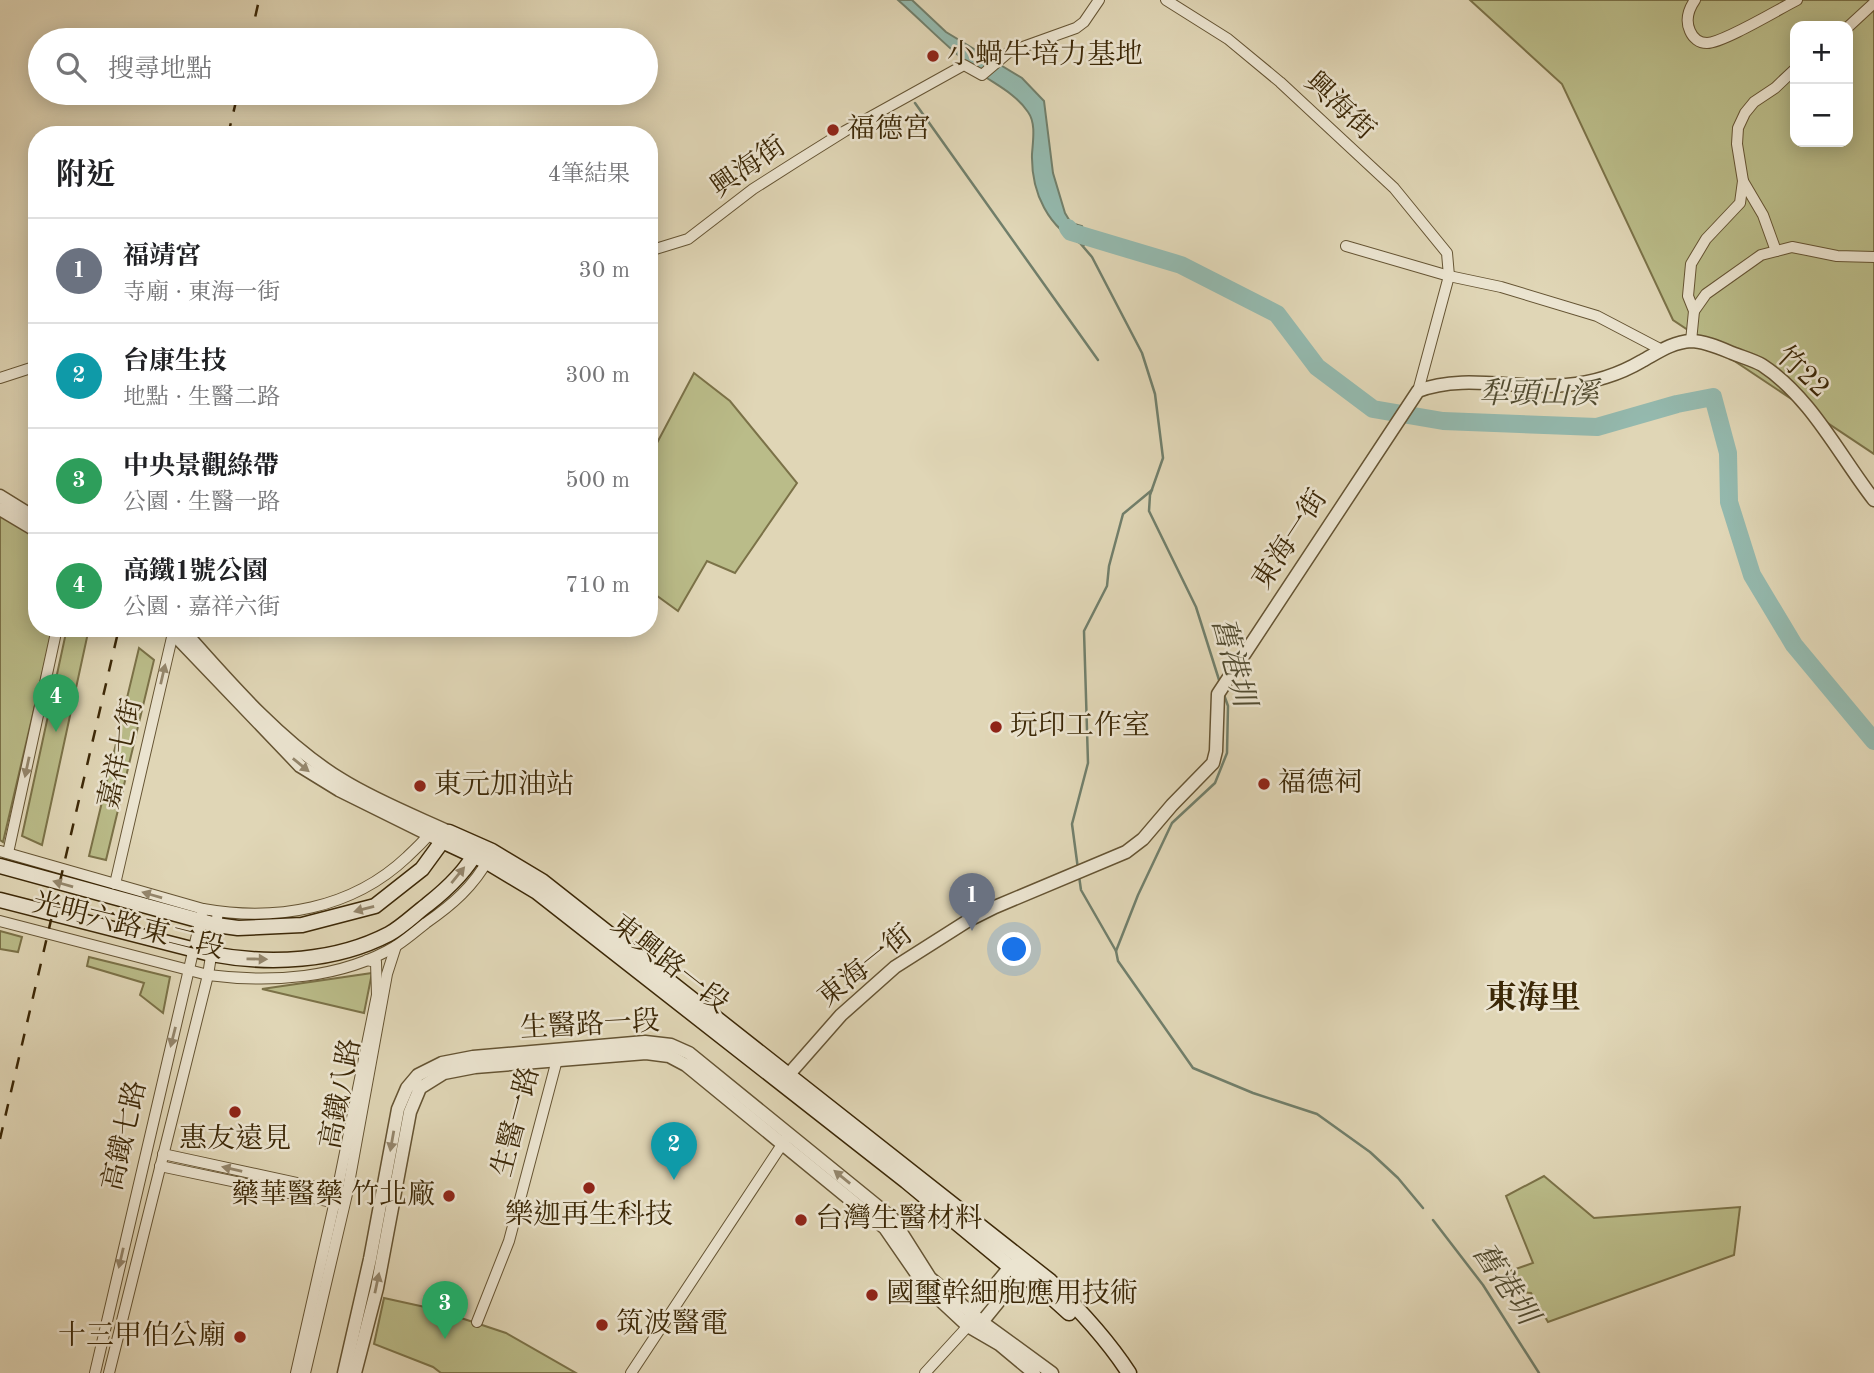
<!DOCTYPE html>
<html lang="zh-TW">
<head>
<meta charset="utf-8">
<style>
  body { margin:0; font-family:"Old Standard TT","Noto Serif TC",serif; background:#f2f2f2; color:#202124 }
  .controls { position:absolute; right:21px; top:21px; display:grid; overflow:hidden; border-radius:14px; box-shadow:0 4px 18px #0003 }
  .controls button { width:63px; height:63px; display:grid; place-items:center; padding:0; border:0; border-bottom:2px solid #e0e0e0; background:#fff; color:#202124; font:35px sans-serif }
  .you { position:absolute; left:1015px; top:950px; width:24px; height:24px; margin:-18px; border:5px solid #fff; border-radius:50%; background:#1a73e8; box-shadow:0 0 0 10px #1a73e833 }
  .badge { display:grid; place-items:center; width:46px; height:46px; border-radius:50%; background:#8f2418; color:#fff; font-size:23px; font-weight:700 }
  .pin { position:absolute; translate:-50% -58px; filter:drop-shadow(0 2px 4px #0008) }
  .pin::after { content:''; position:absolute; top:37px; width:24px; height:21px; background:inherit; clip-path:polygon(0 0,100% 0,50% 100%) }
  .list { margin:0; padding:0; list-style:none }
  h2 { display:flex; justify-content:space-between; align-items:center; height:91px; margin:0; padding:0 28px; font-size:30px }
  h2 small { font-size:23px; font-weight:400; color:#757577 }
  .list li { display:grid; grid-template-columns:46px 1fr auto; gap:21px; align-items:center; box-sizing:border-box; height:105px; padding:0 28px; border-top:2px solid #e0e0e0 }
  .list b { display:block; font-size:26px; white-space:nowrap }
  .list p { margin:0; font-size:23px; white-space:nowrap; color:#757577 }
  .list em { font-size:23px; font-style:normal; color:#757577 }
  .icon { flex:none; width:38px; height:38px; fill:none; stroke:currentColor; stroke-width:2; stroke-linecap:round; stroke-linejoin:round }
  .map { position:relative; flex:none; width:1874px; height:1373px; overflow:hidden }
  .search { position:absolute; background:#fff; box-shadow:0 4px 18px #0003; left:28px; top:28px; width:630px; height:77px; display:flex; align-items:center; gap:18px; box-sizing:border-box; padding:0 24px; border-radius:38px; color:#757577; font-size:26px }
  .panel { position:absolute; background:#fff; box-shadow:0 4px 18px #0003; left:28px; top:126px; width:630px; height:511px; border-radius:28px }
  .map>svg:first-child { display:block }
</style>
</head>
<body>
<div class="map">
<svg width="1874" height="1373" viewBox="0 0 1874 1373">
  <rect width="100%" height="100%" fill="#e0d6b6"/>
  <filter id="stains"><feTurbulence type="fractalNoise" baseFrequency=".00286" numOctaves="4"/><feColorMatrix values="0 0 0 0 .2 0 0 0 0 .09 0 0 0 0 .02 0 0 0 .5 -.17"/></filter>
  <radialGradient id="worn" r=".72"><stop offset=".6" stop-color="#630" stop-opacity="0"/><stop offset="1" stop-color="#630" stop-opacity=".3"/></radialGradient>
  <g fill="#babc89" stroke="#7b7248" stroke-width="2" fill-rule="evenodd">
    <path d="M1470,0H1874V454L1673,320L1562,84ZM1795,26H1848V142H1795Z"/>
    <path d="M694,373L730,401L797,483L735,573L707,561L678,611L649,590V458Z"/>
    <path d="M0,515L37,536V628H53L3,842L0,840Z"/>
    <path d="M67,628H89L42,845L22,836Z"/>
    <path d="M139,648L154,660L106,860L89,856Z"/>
    <path d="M0,931L22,937L18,952L0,949Z"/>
    <path d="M89,957L170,977L163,1013L140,995L144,983L87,966Z"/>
    <path d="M372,973L364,1013L262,989Z"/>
    <path d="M1544,1176L1594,1218L1740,1207L1734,1255L1548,1322L1531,1293L1518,1292L1507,1272L1533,1263L1506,1196Z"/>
    <path d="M384,1298L434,1309L506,1333L576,1373H441L433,1367L374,1344Z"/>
  </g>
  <path fill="#94b9ae" stroke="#717f6b" stroke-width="2" d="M898,0H912L946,32L1022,78L1044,101L1053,173L1065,213L1071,223L1082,226L1087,240L1084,245C1048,229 1031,192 1032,154C1033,140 1036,123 1028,112C1015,93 996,85 978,72C950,50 925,24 898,0Z"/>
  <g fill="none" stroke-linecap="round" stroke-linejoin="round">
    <g stroke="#717f6b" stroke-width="2.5">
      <path d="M915,103L1098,360"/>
      <path d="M1080,243L1092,257L1142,353L1155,394L1163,458L1150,495L1149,511L1196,607L1220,683"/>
      <path d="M1223,692L1228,706L1227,753L1215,783L1172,823L1138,895L1116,951L1118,961L1193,1068L1253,1093L1317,1114L1370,1152L1398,1178L1423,1208"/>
      <path d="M1078,869L1072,824L1088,763L1084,631L1107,586L1109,566L1123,514L1152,490"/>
      <path d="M1079,876L1081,890L1116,951"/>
      <path d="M1433,1220L1483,1285L1539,1373"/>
    </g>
    <path stroke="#94b9ae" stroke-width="18" d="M1068,228L1071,232L1181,265L1277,314L1317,367L1373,409L1443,421L1597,427L1677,404L1713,397L1728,453L1729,502L1752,575L1794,645L1874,741"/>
    <defs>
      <g id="minor">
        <path d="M1166,0L1228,39L1280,82L1394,188L1447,253L1449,276L1418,391"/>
        <path d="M1695,0C1688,10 1685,20 1690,31C1693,38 1699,43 1707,43C1723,43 1779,9 1797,0"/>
        <path d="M1848,27L1874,3"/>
        <path d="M1743,181L1763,215L1776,251"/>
        <path d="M1346,246L1449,276L1501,287L1597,316L1660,349"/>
        <path d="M649,251L688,239L753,189L797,161L845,131L964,65L982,75L1009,52L1076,28L1084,22L1099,0"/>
        <path d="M1694,311L1706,294L1761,255L1792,247L1837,256L1874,257"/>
        <path d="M1691,341L1694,311L1688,296L1691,264L1706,239L1740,203L1743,181L1737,144L1738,128L1745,113L1754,102L1775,88L1795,69"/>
        <path d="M0,378L37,366"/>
        <path d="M0,851L203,909C276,922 352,909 407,857C416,848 426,840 433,829"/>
        <path d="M8,853L57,628"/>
        <path d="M115,884L173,633"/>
        <path d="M0,921L208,975C270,983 341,979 396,946C407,939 416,931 426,923C452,905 474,886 489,858"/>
        <path d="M163,1154L343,1193"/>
        <path d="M160,1166L341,1204"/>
        <path d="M477,1322L509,1241L558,1056"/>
        <path d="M95,1373L203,909"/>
        <path d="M109,1373L208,975L218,912"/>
        <path d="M296,1373L337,1192L377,995L376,962L367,960"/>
        <path d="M305,1373L347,1194L387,974L396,946"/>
        <path d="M631,1373L785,1140"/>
        <path d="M925,1373L968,1326"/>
      </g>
      <g id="tertiary">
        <path d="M0,496L37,519"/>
        <path d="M0,509L37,531"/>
        <path d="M168,628L300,766L339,790L442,841"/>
        <path d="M181,628C228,681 281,743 342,780C374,800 414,816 449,832"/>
        <path d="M783,1081L841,1015L895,967L969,920L995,907L1126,852L1143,839L1172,805L1213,763L1216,751L1218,694L1418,391C1463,373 1518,390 1566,385C1592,383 1620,374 1642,361C1657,353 1672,342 1691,341C1704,341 1720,348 1732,353C1742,357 1753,360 1762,365C1811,397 1839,455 1874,500"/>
        <path d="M970,1319L972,1313L1010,1267L1017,1264"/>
        <path d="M974,1324L982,1322L1021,1274L1023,1265"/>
        <path d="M344,1373L370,1259L398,1109L407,1088L418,1075L442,1063L473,1057L645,1042L671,1045L689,1053L892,1218L930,1278L982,1322L1052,1373"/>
        <path d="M355,1373L377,1288L410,1112L420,1088L444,1073L475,1067L646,1053L669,1056L686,1065L885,1228L925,1286L968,1326L999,1344L1034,1373"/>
      </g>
      <g id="secondary">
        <path d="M442,841L487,862L537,892L906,1181L1010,1267L1039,1286L1069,1313"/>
        <path d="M0,866L216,925L238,928L302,925L375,906L422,869L449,832L492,851L542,881L1050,1281C1079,1309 1107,1339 1129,1373"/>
        <path d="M0,900L211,954C270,965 335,962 389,934C402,927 415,914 427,905C446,890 466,872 477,850"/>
      </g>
    </defs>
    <use href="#minor" stroke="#655433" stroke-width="12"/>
    <use href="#tertiary" stroke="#655433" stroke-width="15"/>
    <use href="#secondary" stroke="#3c2807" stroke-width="17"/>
    <use href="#minor" stroke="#ebe4d0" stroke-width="10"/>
    <use href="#tertiary" stroke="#ebe4d0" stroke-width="12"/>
    <use href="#secondary" stroke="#ebe4d0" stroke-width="14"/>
    <g stroke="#3c2807" stroke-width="2.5" stroke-dasharray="12 12" stroke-linecap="butt">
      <path d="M250,40L259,0"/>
      <path d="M228,135L238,93"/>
      <path d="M0,1139L119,628"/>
    </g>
  </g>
  <defs><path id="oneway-solid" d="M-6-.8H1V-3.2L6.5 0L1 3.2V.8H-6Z" transform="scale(1.75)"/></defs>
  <g fill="#94866c">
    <use href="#oneway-solid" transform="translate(163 674) rotate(-77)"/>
    <use href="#oneway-solid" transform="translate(301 765) rotate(39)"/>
    <use href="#oneway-solid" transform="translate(27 767) rotate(102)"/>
    <use href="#oneway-solid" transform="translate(458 875) rotate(-51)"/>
    <use href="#oneway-solid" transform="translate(63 884) rotate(-164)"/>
    <use href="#oneway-solid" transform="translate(152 895) rotate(-164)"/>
    <use href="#oneway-solid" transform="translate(364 909) rotate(165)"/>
    <use href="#oneway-solid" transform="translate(257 959) rotate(1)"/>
    <use href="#oneway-solid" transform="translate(173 1037) rotate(104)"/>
    <use href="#oneway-solid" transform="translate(392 1141) rotate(100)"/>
    <use href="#oneway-solid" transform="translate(232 1169) rotate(-167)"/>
    <use href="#oneway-solid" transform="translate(842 1177) rotate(-141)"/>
    <use href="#oneway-solid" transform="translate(121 1258) rotate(103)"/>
    <use href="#oneway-solid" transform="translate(377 1283) rotate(-78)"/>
  </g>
  <g fill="#8f2418" stroke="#ebe4d0" stroke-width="2.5">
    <circle cx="933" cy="56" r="7"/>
    <circle cx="833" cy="130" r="7"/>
    <circle cx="996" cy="727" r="7"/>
    <circle cx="1264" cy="784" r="7"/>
    <circle cx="420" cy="786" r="7"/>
    <circle cx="235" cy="1112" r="7"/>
    <circle cx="589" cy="1188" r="7"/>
    <circle cx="449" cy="1196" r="7"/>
    <circle cx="801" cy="1220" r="7"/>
    <circle cx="872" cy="1295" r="7"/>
    <circle cx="602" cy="1325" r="7"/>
    <circle cx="240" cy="1337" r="7"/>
  </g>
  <g text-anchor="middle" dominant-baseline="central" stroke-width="5" stroke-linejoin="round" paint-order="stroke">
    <g font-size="28" fill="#3c2807" stroke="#ebe4d0" text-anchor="start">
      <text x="947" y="56">小蝸牛培力基地</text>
      <text x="847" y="130">福德宮</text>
      <text x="1010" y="727">玩印工作室</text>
      <text x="1278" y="784">福德祠</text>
      <text x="434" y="786">東元加油站</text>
      <text x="235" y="1140" text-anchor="middle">惠友遠見</text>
      <text x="435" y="1196" text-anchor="end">藥華醫藥 竹北廠</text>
      <text x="589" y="1216" text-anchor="middle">樂迦再生科技</text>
      <text x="815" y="1220">台灣生醫材料</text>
      <text x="886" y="1295">國璽幹細胞應用技術</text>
      <text x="616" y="1325">筑波醫電</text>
      <text x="226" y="1337" text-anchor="end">十三甲伯公廟</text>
    </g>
    <g font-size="28" fill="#3c2807" stroke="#ebe4d0">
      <text transform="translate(1339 107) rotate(43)">興海街</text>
      <text transform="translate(749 168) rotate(-35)">興海街</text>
      <text transform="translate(1802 373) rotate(43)">竹22</text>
      <text transform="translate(1291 540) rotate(-57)">東海一街</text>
      <text transform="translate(122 754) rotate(-77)">嘉祥七街</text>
      <text transform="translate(128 927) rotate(14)">光明六路東二段</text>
      <text transform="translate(669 965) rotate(38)">東興路一段</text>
      <text transform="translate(866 967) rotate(-39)">東海一街</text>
      <text transform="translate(590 1026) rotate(-3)">生醫路一段</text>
      <text transform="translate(342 1094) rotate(-79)">高鐵八路</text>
      <text transform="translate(517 1122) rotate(-75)">生醫一路</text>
      <text transform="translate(126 1136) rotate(-77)">高鐵七路</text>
    </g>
    <g font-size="30" font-style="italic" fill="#524c31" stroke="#ebe4d0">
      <text x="1539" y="395">犁頭山溪</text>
      <text transform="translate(1232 662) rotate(75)">舊港圳</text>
      <text transform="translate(1504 1284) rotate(56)">舊港圳</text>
    </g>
    <g font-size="32" font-weight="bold" fill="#3c2807" stroke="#ebe4d0">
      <text x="1533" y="1000">東海里</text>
    </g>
  </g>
  <rect width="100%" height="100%" filter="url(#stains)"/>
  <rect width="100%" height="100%" fill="url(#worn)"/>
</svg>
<div class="controls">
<button>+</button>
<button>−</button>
</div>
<div class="you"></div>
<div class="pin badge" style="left:972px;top:931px;background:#6b7280">1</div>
<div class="pin badge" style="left:674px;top:1180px;background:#0f9aa8">2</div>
<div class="pin badge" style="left:445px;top:1339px;background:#2e9e5b">3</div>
<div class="pin badge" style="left:56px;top:732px;background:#2e9e5b">4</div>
<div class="search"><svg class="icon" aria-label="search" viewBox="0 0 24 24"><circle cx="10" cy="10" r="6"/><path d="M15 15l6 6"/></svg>搜尋地點</div>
<section class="panel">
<h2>附近<small>4筆結果</small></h2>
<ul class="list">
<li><span class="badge" style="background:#6b7280">1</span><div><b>福靖宮</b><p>寺廟 · 東海一街</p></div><em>30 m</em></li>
<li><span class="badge" style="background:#0f9aa8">2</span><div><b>台康生技</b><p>地點 · 生醫二路</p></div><em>300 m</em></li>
<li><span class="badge" style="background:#2e9e5b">3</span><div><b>中央景觀綠帶</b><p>公園 · 生醫一路</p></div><em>500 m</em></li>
<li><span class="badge" style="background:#2e9e5b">4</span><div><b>高鐵1號公園</b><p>公園 · 嘉祥六街</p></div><em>710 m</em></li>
</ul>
</section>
</div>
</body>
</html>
